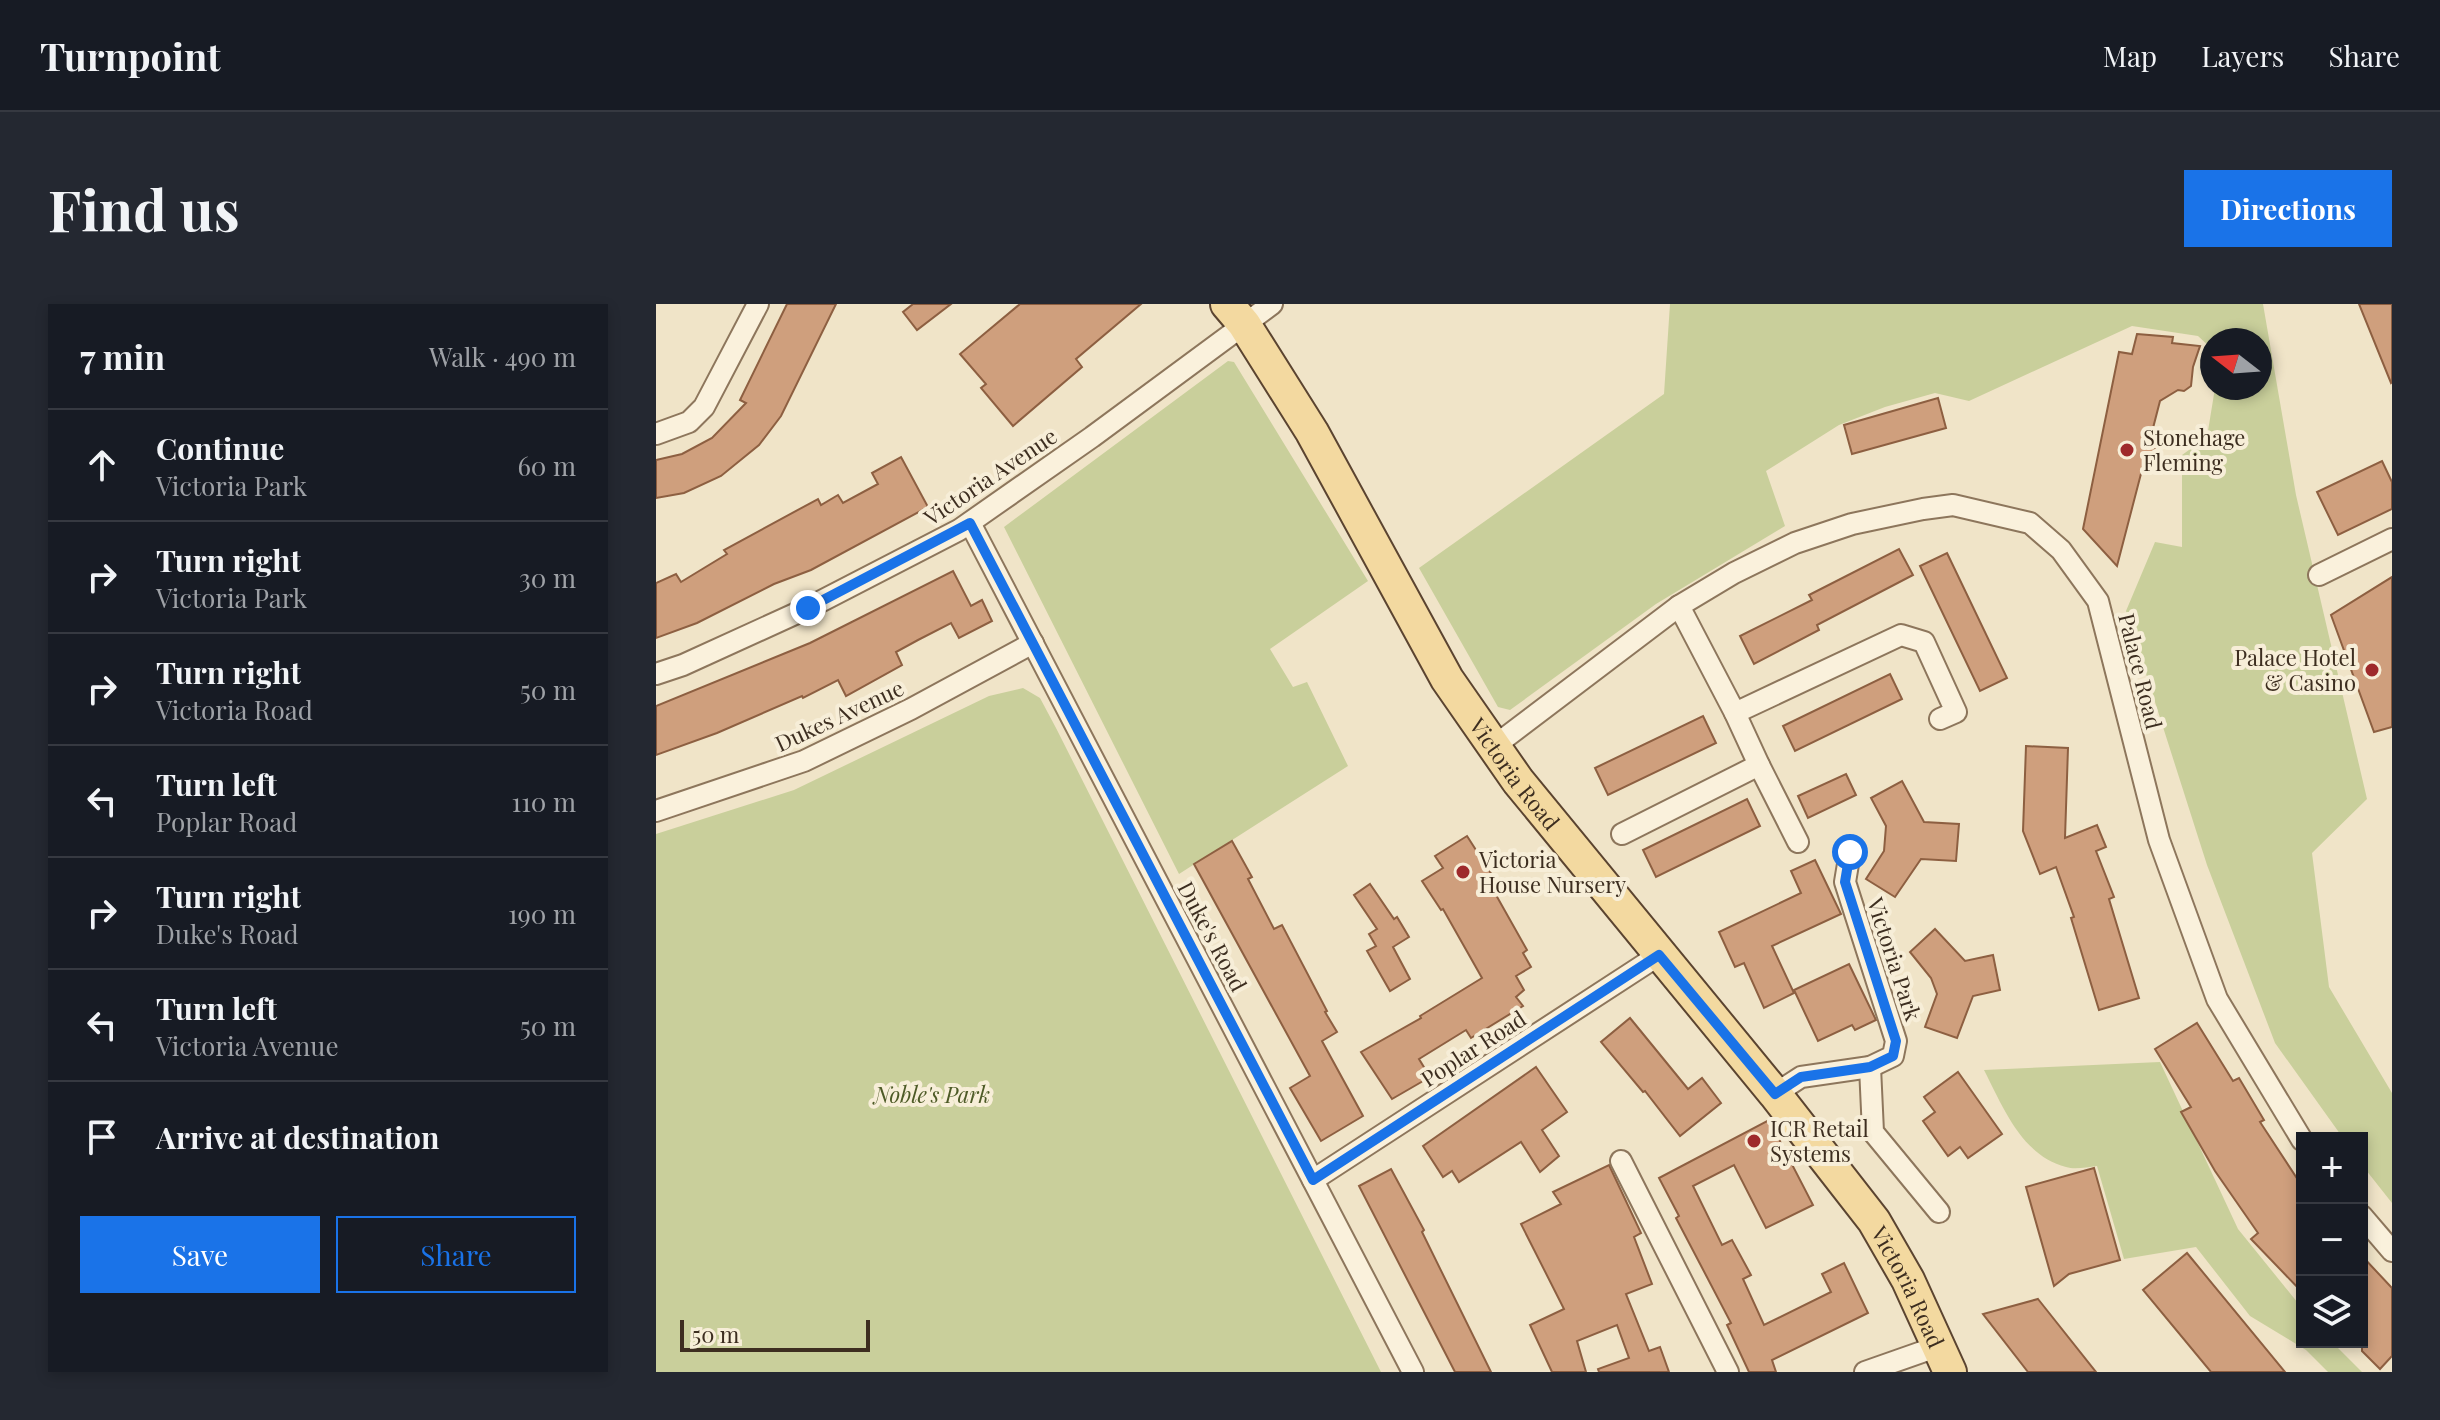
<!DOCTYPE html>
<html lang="en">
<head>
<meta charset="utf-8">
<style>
  body { margin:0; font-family:"Playfair Display",serif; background:#242831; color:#f1f3f6 }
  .controls { position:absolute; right:24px; bottom:24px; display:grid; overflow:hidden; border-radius:0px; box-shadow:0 4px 12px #0003 }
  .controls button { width:72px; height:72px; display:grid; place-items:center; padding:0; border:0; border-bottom:2px solid #363941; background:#171b24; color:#f1f3f6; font:40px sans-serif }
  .compass { position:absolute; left:1544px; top:24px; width:72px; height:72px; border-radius:50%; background:#171b24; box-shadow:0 4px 12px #0003; rotate:287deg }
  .scale { position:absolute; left:24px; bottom:20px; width:190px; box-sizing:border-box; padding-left:8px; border:4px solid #3d2e20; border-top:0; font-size:22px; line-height:28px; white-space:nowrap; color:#3d2e20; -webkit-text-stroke:6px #f7eed8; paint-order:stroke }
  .stop { position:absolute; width:24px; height:24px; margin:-18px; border:6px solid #1a73e8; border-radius:50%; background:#fff }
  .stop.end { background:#1a73e8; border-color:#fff; box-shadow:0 2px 8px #0008 }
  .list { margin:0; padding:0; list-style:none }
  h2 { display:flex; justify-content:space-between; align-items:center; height:104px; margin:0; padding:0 32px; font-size:34px }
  h2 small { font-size:26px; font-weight:400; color:#9ea1a6 }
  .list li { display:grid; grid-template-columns:52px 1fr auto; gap:24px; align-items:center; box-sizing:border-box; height:112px; padding:0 32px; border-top:2px solid #363941 }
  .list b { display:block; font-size:30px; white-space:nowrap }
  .list p { margin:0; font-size:26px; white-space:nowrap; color:#9ea1a6 }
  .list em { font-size:26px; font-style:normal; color:#9ea1a6 }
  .actions { display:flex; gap:16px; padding:24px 32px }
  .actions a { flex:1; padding:18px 0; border:2px solid #1a73e8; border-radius:0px; text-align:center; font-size:28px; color:#1a73e8 }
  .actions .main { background:#1a73e8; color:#fff }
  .icon { flex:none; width:44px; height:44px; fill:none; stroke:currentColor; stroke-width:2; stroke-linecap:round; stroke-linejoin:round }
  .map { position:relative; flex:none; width:1736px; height:1068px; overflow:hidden; border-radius:0px }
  header { display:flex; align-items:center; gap:48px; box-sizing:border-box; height:112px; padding:0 40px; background:#171b24; border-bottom:2px solid #363941 }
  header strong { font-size:38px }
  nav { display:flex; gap:44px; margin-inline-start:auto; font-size:28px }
  .intro { display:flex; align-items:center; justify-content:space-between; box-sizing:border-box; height:192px; padding:0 48px }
  h1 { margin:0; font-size:56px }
  .button { padding:20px 36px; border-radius:0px; background:#1a73e8; color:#fff; font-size:28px; font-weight:700 }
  main { display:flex; gap:48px; padding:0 48px }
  aside { flex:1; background:#171b24; border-radius:0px; box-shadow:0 4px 12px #0003 }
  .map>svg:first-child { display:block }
</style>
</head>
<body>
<header>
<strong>Turnpoint</strong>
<nav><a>Map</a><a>Layers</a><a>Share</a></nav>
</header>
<div class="intro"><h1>Find us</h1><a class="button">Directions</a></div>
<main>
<aside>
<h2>7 min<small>Walk · 490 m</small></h2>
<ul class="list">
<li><svg class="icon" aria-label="ahead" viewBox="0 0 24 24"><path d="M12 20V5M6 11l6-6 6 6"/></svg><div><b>Continue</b><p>Victoria Park</p></div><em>60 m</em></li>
<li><svg class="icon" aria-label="right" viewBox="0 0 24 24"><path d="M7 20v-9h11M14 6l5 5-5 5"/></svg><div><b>Turn right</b><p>Victoria Park</p></div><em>30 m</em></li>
<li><svg class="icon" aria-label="right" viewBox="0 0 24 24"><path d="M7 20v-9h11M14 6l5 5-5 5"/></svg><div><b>Turn right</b><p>Victoria Road</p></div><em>50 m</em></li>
<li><svg class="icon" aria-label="left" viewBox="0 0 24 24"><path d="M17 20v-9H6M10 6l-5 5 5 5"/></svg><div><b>Turn left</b><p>Poplar Road</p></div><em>110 m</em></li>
<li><svg class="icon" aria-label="right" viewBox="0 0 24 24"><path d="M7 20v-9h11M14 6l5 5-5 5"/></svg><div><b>Turn right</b><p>Duke's Road</p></div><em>190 m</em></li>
<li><svg class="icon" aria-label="left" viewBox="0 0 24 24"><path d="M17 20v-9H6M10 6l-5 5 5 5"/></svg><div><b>Turn left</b><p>Victoria Avenue</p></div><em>50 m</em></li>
<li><svg class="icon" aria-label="arrive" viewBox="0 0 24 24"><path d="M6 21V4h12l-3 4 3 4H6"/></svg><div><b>Arrive at destination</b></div></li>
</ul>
<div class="actions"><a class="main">Save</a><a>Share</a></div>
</aside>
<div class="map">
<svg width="1736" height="1068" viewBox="0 0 1736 1068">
  <rect width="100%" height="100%" fill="#f0e4c8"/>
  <g fill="#c9cf9b">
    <path d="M1014,0H1607L1640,191L1711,495L1656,549L1673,683L1736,789V899L1706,861V834H1687L1619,739L1551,561L1470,307L1499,238L1526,243V151L1551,133L1559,84H1604V36H1556V45L1542,32L1476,22L1313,97L1279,89L1229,103L1183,121L1110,167L1129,222L1000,300L854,406L842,403L763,264L1008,90Z"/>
    <path d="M572,57L578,58L712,277L614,345L637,383L651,378L692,462L523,570L348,223Z"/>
    <path d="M367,384L384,394L400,424L725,1068H0V530L138,486L333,392Z"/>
    <path d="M1504,758L1582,925L1646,1004V1038H1676L1706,1068H1672L1650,1046L1594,1012L1540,943L1468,955L1441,862C1431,863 1419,866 1410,863C1366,852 1347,803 1328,766Z"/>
  </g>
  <g fill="#cf9f7d" stroke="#8d5f41" stroke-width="2">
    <path d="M131,0H180L125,112L103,141L65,172L28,189L0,194V156L26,150L56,134L90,99L84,96Z"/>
    <path d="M257,0H295L261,26L247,8Z"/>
    <path d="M364,0H485L420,55L426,63L357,122L325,84L330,80L304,50Z"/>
    <path d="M1703,0H1736V78L1735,79Z"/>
    <path d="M1481,30L1517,33L1516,39L1544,42L1537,63L1535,82L1528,87L1522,86L1504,97L1496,128L1503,129L1493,164L1487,162L1461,262L1427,225L1463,48L1476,50Z"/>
    <path d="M1282,94L1290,124L1196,150L1188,121Z"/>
    <path d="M245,153L272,203L155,266L118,280L41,319L0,334V279L20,270L25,278L71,250L68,246L162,195L165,201L182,191L187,199L222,180L216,169Z"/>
    <path d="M1726,157L1736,178V205L1682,231L1661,188Z"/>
    <path d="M1243,245L1257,271L1161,321L1163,326L1098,360L1084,332L1156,296L1153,291Z"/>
    <path d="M1291,249L1351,374L1324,387L1264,262Z"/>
    <path d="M297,267L315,302L326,296L336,317L303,334L295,319L262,336L240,348L246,361L190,392L182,376L147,394L146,392L61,429L0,451V402L154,339Z"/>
    <path d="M1736,273V423L1718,428L1675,311Z"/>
    <path d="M1234,370L1246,395L1139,447L1127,422Z"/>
    <path d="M1047,412L1060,439L952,491L939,464Z"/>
    <path d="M1370,442L1412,444L1409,534L1441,521L1450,543L1440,547L1458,593L1453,595L1483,694L1443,706L1415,614L1418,613L1400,563L1384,570L1367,527Z"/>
    <path d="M1190,470L1200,491L1152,514L1142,492Z"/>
    <path d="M1246,477L1268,518L1303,520L1300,557L1265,555L1239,593L1210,575L1228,547L1230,522L1215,494Z"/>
    <path d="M1091,495L1104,522L1000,573L987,546Z"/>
    <path d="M811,532L836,571L831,575L871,646L867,649L875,663L860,672L868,686L860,693L867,702L815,734L810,726L763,755L774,773L736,795L705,748L765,714L764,712L826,674L787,605L785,606L766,577L787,564L779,552Z"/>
    <path d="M576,537L596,573L592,575L618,625L626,621L671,707L669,708L681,728L666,737L707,812L665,837L634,784L654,772L538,560Z"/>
    <path d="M1159,556L1185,610L1116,642L1138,689L1108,704L1088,659L1079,663L1063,628L1145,589L1135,567Z"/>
    <path d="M714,580L738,615L741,613L753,633L737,643L754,675L734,687L711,647L720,642L713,630L721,625L698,591Z"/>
    <path d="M1279,625L1309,657L1337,651L1344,686L1317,692L1301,734L1269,723L1281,690L1275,674L1254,648Z"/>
    <path d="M1193,660L1220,716L1199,726L1196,721L1162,737L1138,686Z"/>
    <path d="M974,714L1032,785L1046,774L1065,799L1024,832L989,787L987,788L945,738Z"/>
    <path d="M1541,719L1577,777L1583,774L1608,816L1604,818L1646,882V988L1595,935L1602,929L1559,867L1525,808L1535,803L1499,745Z"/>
    <path d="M880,763L911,808L886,826L903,852L884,868L865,838L803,878L796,867L787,873L767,842Z"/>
    <path d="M1302,768L1346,830L1312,854L1304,843L1292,852L1267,817L1279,808L1268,793Z"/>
    <path d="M1113,816L1157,901L1110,924L1078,861L1037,882L1066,941L1076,936L1095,971L1087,975L1108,1021L1175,988L1166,970L1188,959L1212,1009L1116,1056L1120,1068H1093L1071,1021L1075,1019L1020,914L1023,912L1003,874Z"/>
    <path d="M953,861L985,929L978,933L996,980L970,990L993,1047L1004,1043L1013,1068H943L942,1065L973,1054L961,1021L921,1037L930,1068H896L874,1021L908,1005L865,920L905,900L897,888Z"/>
    <path d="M1438,864L1464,956L1413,970L1398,982L1370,883Z"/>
    <path d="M735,865L768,926L766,928L835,1068H799L703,882Z"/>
    <path d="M1531,949L1629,1068H1555L1487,986Z"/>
    <path d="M1706,952L1736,984V1052L1724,1065L1706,1047Z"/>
    <path d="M1382,995L1440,1068H1372L1327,1010Z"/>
  </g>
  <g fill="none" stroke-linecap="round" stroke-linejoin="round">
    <defs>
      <g id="minor">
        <path d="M0,130L33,118L48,103L102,0"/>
        <path d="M314,219L757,1068"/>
        <path d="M1663,271L1736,235"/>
        <path d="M1023,302L1079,409L1245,331L1268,338L1300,408L1284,415"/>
        <path d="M0,370L27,361L152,304L303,226L436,133L616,0"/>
        <path d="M837,443L1023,302L1078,269L1139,239L1196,220L1267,205L1297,201L1374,219L1405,246L1442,297L1503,536L1561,695L1646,836"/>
        <path d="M1103,461L1142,538"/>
        <path d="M0,507L148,457L255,405L377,339"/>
        <path d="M966,530L1103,461L1079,409"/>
        <path d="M1214,763L1217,828L1283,908"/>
        <path d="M1119,790L1145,773L1214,763L1237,752L1240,737L1189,578L1194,548"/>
        <path d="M965,857L1072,1068"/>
        <path d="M657,876L1003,651"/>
        <path d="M1706,912L1736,947"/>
        <path d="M1209,1068L1283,1042"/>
      </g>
      <g id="primary">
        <path id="s1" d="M571,0L588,20L656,128L791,375L862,477L1119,790L1218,917L1252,976L1294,1068"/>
      </g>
    </defs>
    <use href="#minor" stroke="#8d765c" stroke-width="24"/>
    <use href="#primary" stroke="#5b4430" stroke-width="36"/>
    <use href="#minor" stroke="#faf1dc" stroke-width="20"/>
    <use href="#primary" stroke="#f3d9a0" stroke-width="32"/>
  </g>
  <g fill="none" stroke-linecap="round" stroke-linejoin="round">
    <path stroke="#1a73e8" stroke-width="10" d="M152,304L314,219L657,876L1003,651L1119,790L1145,773L1214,763L1237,752L1240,737L1189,578L1194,548"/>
  </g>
  <g fill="#9e2a2b" stroke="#f7eed8" stroke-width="3">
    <circle cx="1471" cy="146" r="8"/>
    <circle cx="1716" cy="366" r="8"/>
    <circle cx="807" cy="568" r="8"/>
    <circle cx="1098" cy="837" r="8"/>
  </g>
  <g text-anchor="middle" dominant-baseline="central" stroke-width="8" stroke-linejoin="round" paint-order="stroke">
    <g font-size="22" fill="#3d2e20" stroke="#f7eed8" text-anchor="start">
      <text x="1487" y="133">Stonehage<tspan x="1487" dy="25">Fleming</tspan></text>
      <text x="1700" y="353" text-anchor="end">Palace Hotel<tspan x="1700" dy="25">&amp; Casino</tspan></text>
      <text x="823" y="555">Victoria<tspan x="823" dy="25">House Nursery</tspan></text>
      <text x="1114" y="824">ICR Retail<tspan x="1114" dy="25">Systems</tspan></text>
    </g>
    <g font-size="22" fill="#3d2e20" stroke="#f7eed8">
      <text transform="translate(334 172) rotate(-34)">Victoria Avenue</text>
      <text transform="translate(1485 367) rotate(76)">Palace Road</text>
      <text transform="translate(183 411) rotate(-25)">Dukes Avenue</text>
      <text stroke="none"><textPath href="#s1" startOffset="552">Victoria Road</textPath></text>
      <text transform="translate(557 632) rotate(62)">Duke's Road</text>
      <text transform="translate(1239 655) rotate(72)">Victoria Park</text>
      <text transform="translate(817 744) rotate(-33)">Poplar Road</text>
      <text stroke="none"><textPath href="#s1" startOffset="1200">Victoria Road</textPath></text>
    </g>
    <g font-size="22" font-style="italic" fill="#4d5a26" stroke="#f7eed8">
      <text x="276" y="790">Noble's Park</text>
    </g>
  </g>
</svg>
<div class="controls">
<button>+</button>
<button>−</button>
<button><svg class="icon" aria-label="layers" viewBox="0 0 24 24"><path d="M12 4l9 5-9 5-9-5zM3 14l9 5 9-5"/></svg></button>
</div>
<svg class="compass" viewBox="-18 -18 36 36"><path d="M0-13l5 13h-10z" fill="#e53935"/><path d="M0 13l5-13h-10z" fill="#9ea1a6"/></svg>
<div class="scale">50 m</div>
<div class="stop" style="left:1194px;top:548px"></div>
<div class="stop end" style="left:152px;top:304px"></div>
</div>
</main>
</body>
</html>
